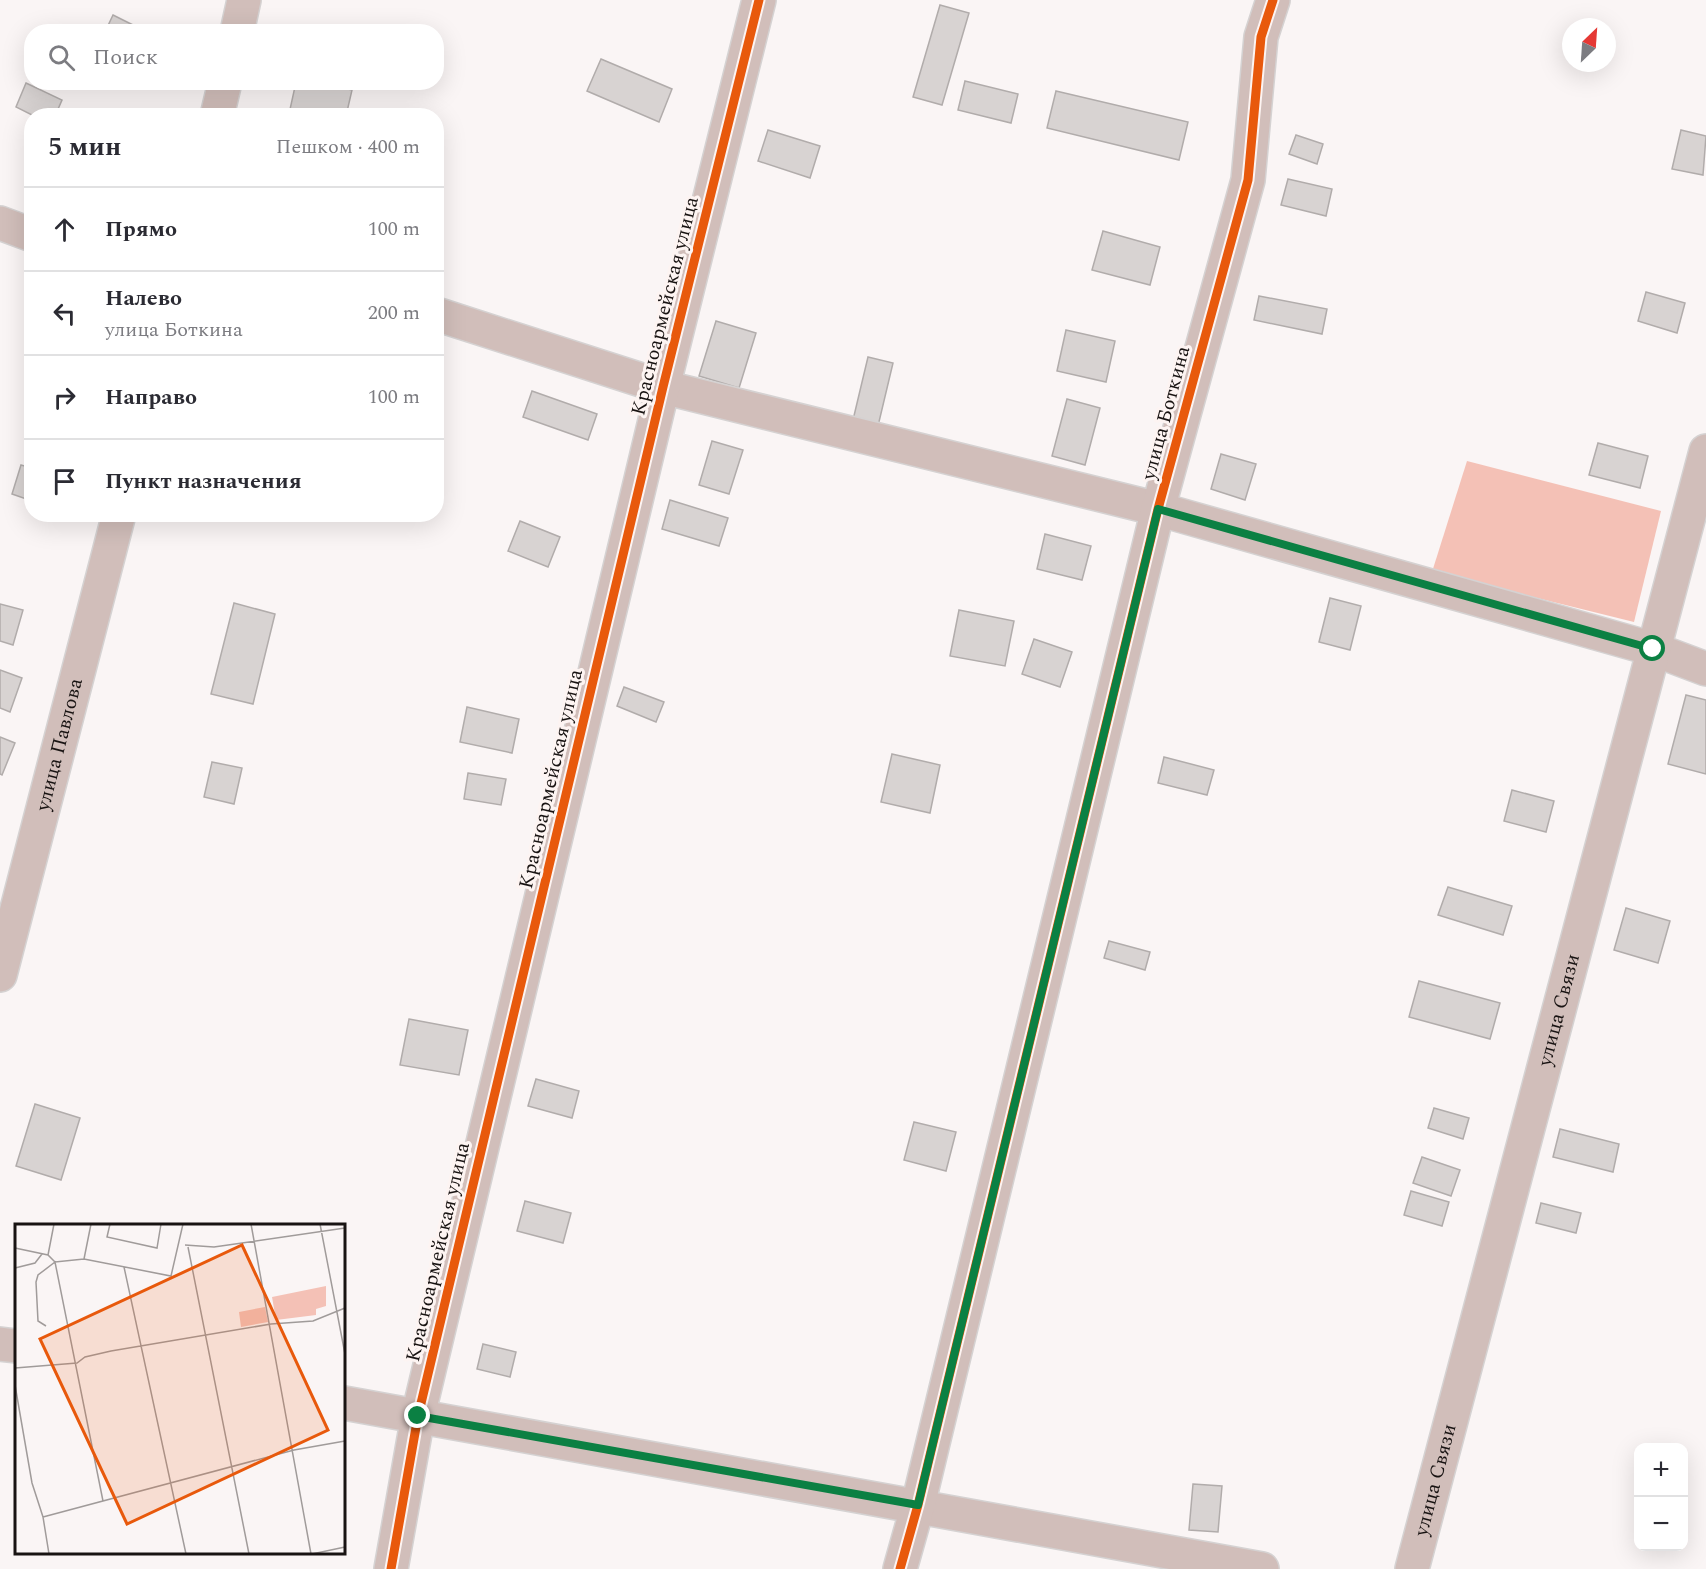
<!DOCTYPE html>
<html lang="ru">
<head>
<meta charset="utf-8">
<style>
  body { margin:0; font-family:Spectral,serif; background:#f7f7f7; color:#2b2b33 }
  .controls { position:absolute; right:18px; bottom:18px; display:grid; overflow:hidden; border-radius:12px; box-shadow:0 6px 24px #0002 }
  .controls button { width:54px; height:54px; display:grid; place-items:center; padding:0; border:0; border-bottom:2px solid #e1e1e2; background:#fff; color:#2b2b33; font:30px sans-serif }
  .compass { position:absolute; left:1562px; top:18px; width:54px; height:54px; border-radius:50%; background:#fff; box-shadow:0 6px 24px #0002; rotate:25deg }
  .stop { position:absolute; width:18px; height:18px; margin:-14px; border:4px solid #0b8043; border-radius:50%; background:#fff }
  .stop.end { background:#0b8043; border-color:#fff; box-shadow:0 2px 6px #0008 }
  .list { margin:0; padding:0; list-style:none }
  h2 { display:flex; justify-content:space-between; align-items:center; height:78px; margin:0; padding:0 24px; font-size:26px }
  h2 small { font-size:20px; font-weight:400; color:#7c7c81 }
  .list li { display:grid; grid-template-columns:39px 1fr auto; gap:18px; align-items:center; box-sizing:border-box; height:84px; padding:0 24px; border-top:2px solid #e1e1e2 }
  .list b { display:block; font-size:22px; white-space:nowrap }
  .list p { margin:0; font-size:20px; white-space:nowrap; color:#7c7c81 }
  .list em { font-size:20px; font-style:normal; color:#7c7c81 }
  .icon { flex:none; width:33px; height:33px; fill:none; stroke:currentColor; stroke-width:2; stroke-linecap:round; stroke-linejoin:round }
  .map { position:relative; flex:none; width:1706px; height:1569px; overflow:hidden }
  .search { position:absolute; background:#fff; box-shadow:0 6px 24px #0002; left:24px; top:24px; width:420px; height:66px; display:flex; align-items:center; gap:15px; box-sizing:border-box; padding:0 21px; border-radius:24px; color:#7c7c81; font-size:22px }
  .panel { position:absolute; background:#fff; box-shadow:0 6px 24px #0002; left:24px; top:108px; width:420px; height:414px; border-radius:24px }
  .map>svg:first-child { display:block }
</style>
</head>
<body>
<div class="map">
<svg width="1706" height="1569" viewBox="0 0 1706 1569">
  <rect width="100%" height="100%" fill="#faf5f5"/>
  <path fill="#f4c1b6" d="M1467,461L1661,511L1634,622L1432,572Z"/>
  <g fill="#d8d3d2" stroke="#b1acab" stroke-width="1.5">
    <path d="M940,5L969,13L942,105L913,97Z"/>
    <path d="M113,15L147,32H105Z"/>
    <path d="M601,59L672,89L659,122L587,91Z"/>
    <path d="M965,81L1018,94L1011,123L958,110Z"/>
    <path d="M296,82H320L352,90L346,116L289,114Z"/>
    <path d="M26,83L62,100L55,116H34L16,107Z"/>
    <path d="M1056,91L1188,122L1179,160L1047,128Z"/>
    <path d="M768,130L820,146L810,178L758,161Z"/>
    <path d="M1681,130L1706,136L1703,175L1672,169Z"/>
    <path d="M1296,135L1323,144L1317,164L1289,154Z"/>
    <path d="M1288,179L1332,189L1326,216L1281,205Z"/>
    <path d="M1103,231L1160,247L1150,285L1092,270Z"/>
    <path d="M1646,292L1685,303L1677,333L1638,321Z"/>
    <path d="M1259,296L1327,309L1322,334L1254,320Z"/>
    <path d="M716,321L756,333L739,388L699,376Z"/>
    <path d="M1066,330L1115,341L1106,382L1057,371Z"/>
    <path d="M868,357L893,363L878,426L853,420Z"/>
    <path d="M532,391L597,414L588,440L523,417Z"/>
    <path d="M1067,399L1100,408L1085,465L1052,456Z"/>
    <path d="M712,441L743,450L729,494L699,485Z"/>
    <path d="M1598,443L1648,456L1640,488L1589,475Z"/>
    <path d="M1221,454L1256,464L1245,500L1211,489Z"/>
    <path d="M21,465L32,468V501L12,494Z"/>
    <path d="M670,500L728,518L719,546L662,529Z"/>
    <path d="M520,521L560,537L548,567L508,551Z"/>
    <path d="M1045,534L1091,546L1082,580L1037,569Z"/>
    <path d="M1330,598L1361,606L1350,650L1319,642Z"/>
    <path d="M234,603L275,614L253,704L211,694Z"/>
    <path d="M0,604L23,610L13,645L0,641Z"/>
    <path d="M959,610L1014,621L1005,666L950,656Z"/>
    <path d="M1034,639L1072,652L1060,687L1022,674Z"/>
    <path d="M0,670L22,678L10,712L0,708Z"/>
    <path d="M624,687L664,702L656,722L617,706Z"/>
    <path d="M1686,695L1706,700V774L1668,764Z"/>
    <path d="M467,707L519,719L512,753L460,742Z"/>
    <path d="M0,737L15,743L2,775L0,774Z"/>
    <path d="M892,754L940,765L930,813L881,802Z"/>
    <path d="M1164,757L1214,770L1207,795L1158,783Z"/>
    <path d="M212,762L242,768L234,804L204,797Z"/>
    <path d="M468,773L506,779L501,805L464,799Z"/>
    <path d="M1512,790L1554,801L1546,832L1504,821Z"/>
    <path d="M1448,887L1512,906L1503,935L1438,915Z"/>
    <path d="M1626,908L1670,921L1658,963L1614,950Z"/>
    <path d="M1109,941L1150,952L1145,970L1104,958Z"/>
    <path d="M1419,981L1500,1003L1490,1039L1409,1017Z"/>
    <path d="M409,1019L468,1030L459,1075L400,1065Z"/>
    <path d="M536,1079L579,1091L572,1118L528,1106Z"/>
    <path d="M35,1104L80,1118L61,1180L16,1166Z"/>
    <path d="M1434,1108L1469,1118L1463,1139L1428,1128Z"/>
    <path d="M914,1122L956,1132L946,1171L904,1160Z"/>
    <path d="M1560,1129L1619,1144L1613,1172L1553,1157Z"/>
    <path d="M1422,1157L1460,1170L1451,1196L1413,1183Z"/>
    <path d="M1411,1191L1449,1202L1442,1226L1404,1215Z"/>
    <path d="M525,1201L571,1213L563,1243L517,1231Z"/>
    <path d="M1541,1203L1581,1213L1576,1233L1536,1223Z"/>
    <path d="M483,1344L516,1352L510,1377L477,1369Z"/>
    <path d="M1193,1484L1222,1486L1218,1532L1189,1530Z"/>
  </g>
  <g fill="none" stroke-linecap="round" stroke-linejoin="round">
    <defs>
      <g id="street">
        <path d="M237,32L244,0"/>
        <path d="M217,116L225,82"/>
        <path d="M0,223L32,235"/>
        <path d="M436,314L663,387L1158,509L1653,649L1706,669"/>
        <path id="s1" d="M0,975L119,514"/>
        <path d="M0,1344L16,1346"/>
        <path d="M344,1403L1262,1569"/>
        <path d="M391,1569L418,1416L663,387L759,0"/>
        <path d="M900,1569L918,1505L1158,509L1248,180L1261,37L1273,0"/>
        <path id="s2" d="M1412,1569L1706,451"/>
      </g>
    </defs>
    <use href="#street" stroke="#d5d2d2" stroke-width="36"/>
    <use href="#street" stroke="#d1beba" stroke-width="33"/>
    <defs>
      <g id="cycleway">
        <path d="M391,1569L418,1416L663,387L759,0"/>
        <path d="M900,1569L918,1505L1158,509L1248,180L1261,37L1273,0"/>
      </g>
    </defs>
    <use href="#cycleway" stroke="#fdf4f2" stroke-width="13"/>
    <use href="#cycleway" stroke="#e8590c" stroke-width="9"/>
  </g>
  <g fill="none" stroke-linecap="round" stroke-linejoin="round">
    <path stroke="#0b8043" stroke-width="8" d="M418,1416L918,1505L1158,509L1653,649"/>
  </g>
  <g text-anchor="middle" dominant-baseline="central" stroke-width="6" stroke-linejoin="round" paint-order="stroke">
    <g font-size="20" fill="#181312" stroke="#fdf4f2">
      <text transform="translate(665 306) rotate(-76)">Красноармейская улица</text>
      <text transform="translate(1166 413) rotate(-75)">улица Боткина</text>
      <text stroke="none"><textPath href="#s1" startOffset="238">улица Павлова</textPath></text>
      <text transform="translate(551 779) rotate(-77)">Красноармейская улица</text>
      <text stroke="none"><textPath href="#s2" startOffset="578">улица Связи</textPath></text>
      <text transform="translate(438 1252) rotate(-77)">Красноармейская улица</text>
      <text stroke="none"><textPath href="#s2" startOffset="92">улица Связи</textPath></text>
    </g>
  </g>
  <g transform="translate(15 1224)">
    <rect width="330" height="330" fill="#faf5f5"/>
    <path d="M311,62V82L301,85V91L261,96L257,73ZM250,83L253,98L226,103L224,88Z" fill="#f4c1b6"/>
    <path fill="none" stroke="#a09b9a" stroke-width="1.5" d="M95,0L92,13L142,24L146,0M236,0L296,330M305,0L330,130M170,21L199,23L330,4M173,23L234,330M0,24L33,31L40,38L69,35L156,52L168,0M33,31L39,0M69,35L76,0M109,43L171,330M0,44L20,39L27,30M31,102L23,97L21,58L23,51L40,38L88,277M0,144L62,139L70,133L96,127L256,100L298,97L330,84M0,161L17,259L28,293L34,330M28,293L279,226L330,217M297,330L330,323"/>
    <path fill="#e8590c" fill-opacity="0.15" stroke="#e8590c" stroke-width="3" d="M227,21L313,206L112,300L25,115Z"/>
    <rect width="330" height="330" fill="none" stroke="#181312" stroke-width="3"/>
  </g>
</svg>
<div class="controls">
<button>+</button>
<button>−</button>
</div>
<svg class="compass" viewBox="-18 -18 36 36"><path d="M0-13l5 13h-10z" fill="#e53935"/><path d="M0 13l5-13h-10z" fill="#7c7c81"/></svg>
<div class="stop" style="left:1653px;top:649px"></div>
<div class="stop end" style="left:418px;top:1416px"></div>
<div class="search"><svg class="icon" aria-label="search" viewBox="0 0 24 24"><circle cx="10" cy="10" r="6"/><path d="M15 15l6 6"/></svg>Поиск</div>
<section class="panel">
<h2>5 мин<small>Пешком · 400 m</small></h2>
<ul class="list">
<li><svg class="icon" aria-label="ahead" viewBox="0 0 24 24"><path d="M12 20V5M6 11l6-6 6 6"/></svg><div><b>Прямо</b></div><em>100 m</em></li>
<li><svg class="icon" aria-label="left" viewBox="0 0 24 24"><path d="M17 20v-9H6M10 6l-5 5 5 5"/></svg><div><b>Налево</b><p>улица Боткина</p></div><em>200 m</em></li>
<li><svg class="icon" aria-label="right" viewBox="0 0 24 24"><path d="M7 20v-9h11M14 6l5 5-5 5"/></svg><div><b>Направо</b></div><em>100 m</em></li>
<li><svg class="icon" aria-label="arrive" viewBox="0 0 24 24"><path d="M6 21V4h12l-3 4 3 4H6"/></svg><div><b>Пункт назначения</b></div></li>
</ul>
</section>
</div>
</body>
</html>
